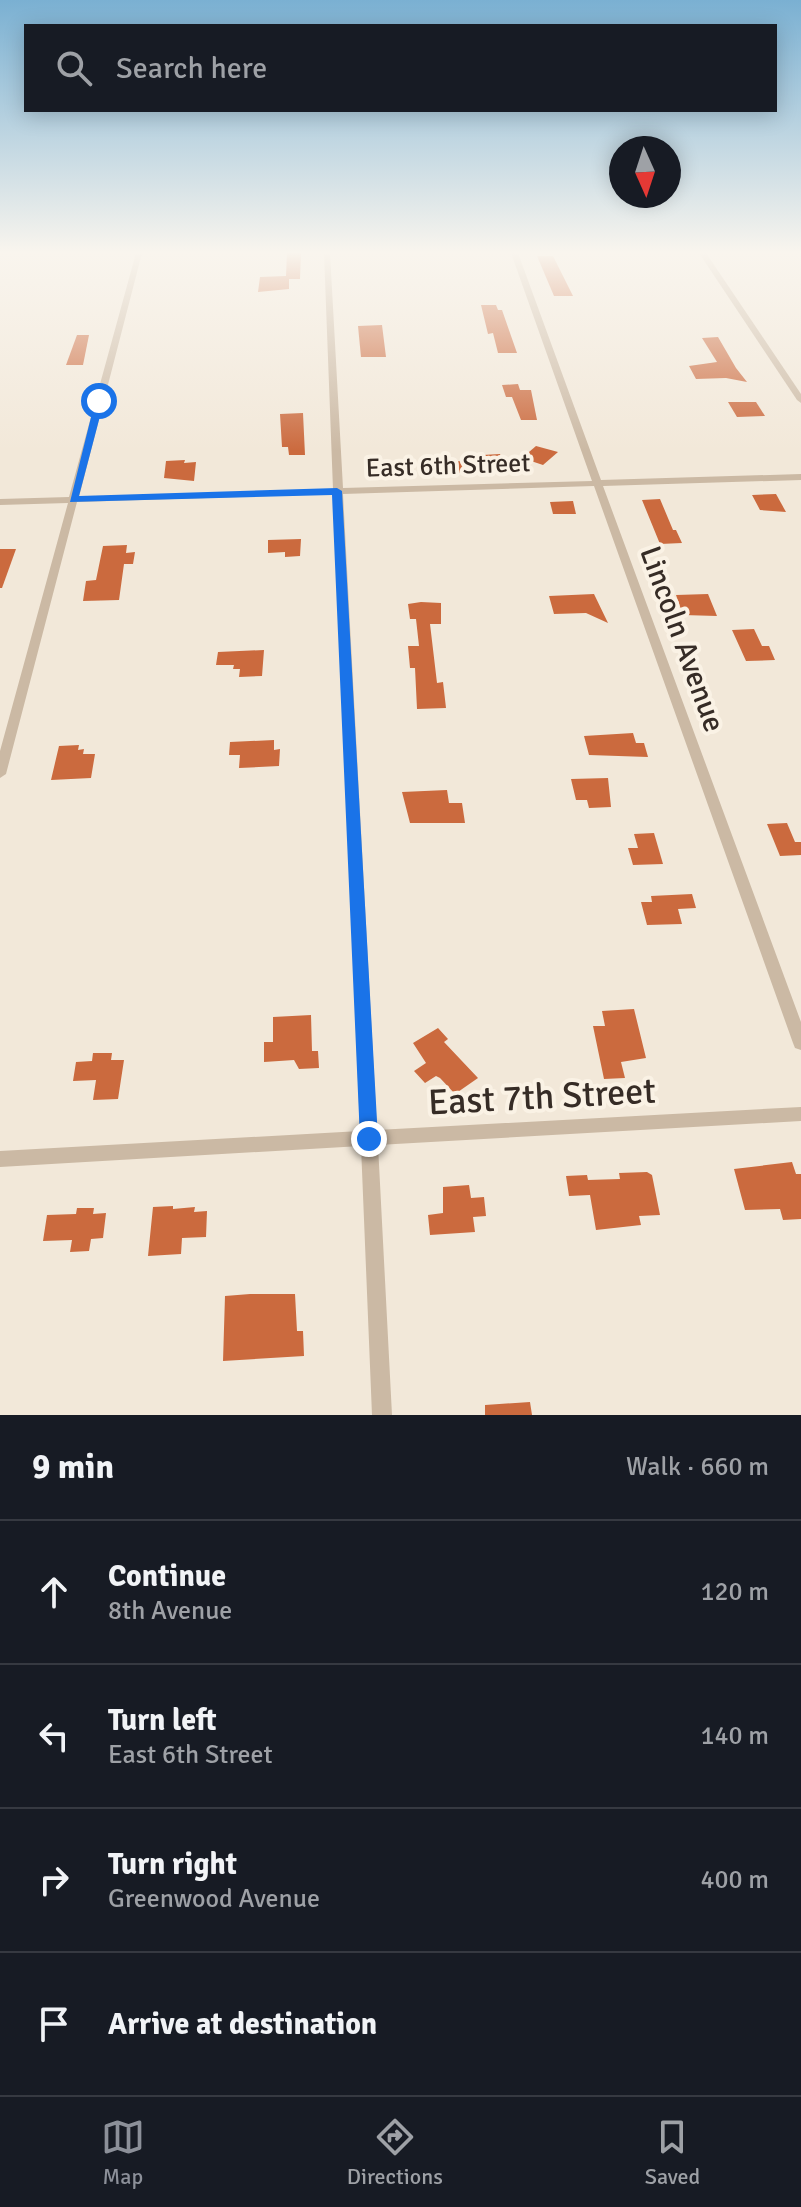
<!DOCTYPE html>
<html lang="en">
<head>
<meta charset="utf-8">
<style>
  body { margin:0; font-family:Signika,sans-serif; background:#242831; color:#f1f3f6 }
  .compass { position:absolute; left:609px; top:136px; width:72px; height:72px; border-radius:50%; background:#171b24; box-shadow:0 4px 20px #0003; rotate:177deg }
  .stop { position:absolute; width:24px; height:24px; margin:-18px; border:6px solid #1a73e8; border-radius:50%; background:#fff }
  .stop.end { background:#1a73e8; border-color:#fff; box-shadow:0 2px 8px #0008 }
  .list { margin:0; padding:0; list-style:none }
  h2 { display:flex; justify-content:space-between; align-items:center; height:104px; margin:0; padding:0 32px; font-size:34px }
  h2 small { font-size:26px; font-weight:400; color:#9ea1a6 }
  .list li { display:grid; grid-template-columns:52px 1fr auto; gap:24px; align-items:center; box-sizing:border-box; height:144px; padding:0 32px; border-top:2px solid #363941 }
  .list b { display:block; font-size:30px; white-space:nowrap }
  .list p { margin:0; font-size:26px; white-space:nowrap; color:#9ea1a6 }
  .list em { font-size:26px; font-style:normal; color:#9ea1a6 }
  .icon { flex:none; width:44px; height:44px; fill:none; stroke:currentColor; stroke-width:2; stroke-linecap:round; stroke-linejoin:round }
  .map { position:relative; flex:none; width:801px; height:1415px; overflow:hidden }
  .search { position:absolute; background:#171b24; box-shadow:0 4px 20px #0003; left:24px; right:24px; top:24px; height:88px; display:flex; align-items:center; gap:20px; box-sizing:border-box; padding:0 28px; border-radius:0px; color:#9ea1a6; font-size:30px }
  .sheet { height:680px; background:#171b24 }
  nav { display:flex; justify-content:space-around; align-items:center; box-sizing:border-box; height:112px; border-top:2px solid #363941; background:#171b24; font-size:22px; color:#9ea1a6 }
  nav a { display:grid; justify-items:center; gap:4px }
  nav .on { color:#8c9099 }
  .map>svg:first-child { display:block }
</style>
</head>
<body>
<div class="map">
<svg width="801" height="1415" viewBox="0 0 801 1415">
  <rect width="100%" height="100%" fill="#f2e8d9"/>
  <g fill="#cb6a3e">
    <path d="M287,253H301L300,279H289V289L258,292L260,277L286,276Z"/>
    <path d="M537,256H553L573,296H554Z"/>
    <path d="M481,305H496L498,310H502L517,353H498L493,333L488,334Z"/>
    <path d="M382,325L386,357H361L358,326Z"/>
    <path d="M77,335H89L83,365H66Z"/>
    <path d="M718,337L736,368L747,382L726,378L696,379L689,366L717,362L702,338Z"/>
    <path d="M518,384L520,390H531L537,420H521L512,397H506L502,385Z"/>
    <path d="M728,402H756L765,416L737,417Z"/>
    <path d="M303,413L305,455H289L288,447H282L280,414Z"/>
    <path d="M536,446L558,452L543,465L522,458Z"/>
    <path d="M500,454L505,470L446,474L443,462L483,460L482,455Z"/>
    <path d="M185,460L184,463L196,462L194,481L164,478L166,461Z"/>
    <path d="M776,494L786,512L760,510L752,495Z"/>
    <path d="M660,499L673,530H676L682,543L660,544L642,500Z"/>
    <path d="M573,501L576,514H553L550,502Z"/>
    <path d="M301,539L300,556L285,557V552L268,553V540Z"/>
    <path d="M127,545L126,553L135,552L133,564H124L119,600L83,601L86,581L96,580L103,546Z"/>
    <path d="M0,549H16L2,588H0Z"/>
    <path d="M594,594L608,623L586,613L554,614L549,596Z"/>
    <path d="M708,594L717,616L683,615L676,595Z"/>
    <path d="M421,602L441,603V624H430L437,683L443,682L446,708L417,709L415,668H410L408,646H419L416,619H410L408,604Z"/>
    <path d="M754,629L762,646H769L775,660L746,661L732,630Z"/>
    <path d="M264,650L262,676L239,677L240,669H233L234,665H216L218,652Z"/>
    <path d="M633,733L636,743H644L648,757L589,755L584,736Z"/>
    <path d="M274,740V750L280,749L279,766L239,768L240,755H229L230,742Z"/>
    <path d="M79,745L78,750L84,749L83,754H95L91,778L51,780L59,746Z"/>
    <path d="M608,778L611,807L589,808L587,800H576L571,779Z"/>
    <path d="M447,790L449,803H462L465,823H410L402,792Z"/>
    <path d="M787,823L795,842H801V855L780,856L767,824Z"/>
    <path d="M654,833L663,864L633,865L628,848H638L634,834Z"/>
    <path d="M692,894L696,908L678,909L682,924L647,925L641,902H652L651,896Z"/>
    <path d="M634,1009L646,1058L621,1062L625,1078L604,1079L593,1026H605L602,1011Z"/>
    <path d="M311,1015L312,1051H318L319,1068L299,1069L294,1060L264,1062V1042H273V1017Z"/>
    <path d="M438,1028L448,1039L444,1042L478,1078L455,1094L440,1078L436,1076L425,1083L414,1071L426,1063L413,1043Z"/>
    <path d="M93,1053H112L111,1060H124L118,1099L93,1100L96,1080L73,1081L76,1062L92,1061Z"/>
    <path d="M792,1162L796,1174H801V1219L783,1220L780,1209L745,1210L734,1169Z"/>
    <path d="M647,1172L652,1175L660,1215L639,1216L641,1225L596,1230L590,1195L569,1196L566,1176L587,1175L588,1180L620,1179L619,1173Z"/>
    <path d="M469,1185L471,1198L484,1197L486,1216L473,1217L475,1232L430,1235L428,1215L443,1213V1187Z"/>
    <path d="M173,1206V1209L195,1207L194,1212L207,1211L206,1237L182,1238L181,1254L148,1256L153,1207Z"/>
    <path d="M77,1208H94L93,1214L106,1213L103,1238L91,1239L89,1251L70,1252L72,1240L43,1241L47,1215L76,1214Z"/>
    <path d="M250,1294H295L297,1331H303L304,1356L223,1361L225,1296Z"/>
    <path d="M530,1402L532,1415H485V1405Z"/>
  </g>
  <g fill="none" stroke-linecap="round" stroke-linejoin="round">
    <g fill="#cbb9a4" fill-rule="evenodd">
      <path d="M136,253H142L79,497L333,489L324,253H330L343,488L592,481L511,253H518L601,480L801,474V480L603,486L801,1022V1050L795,1048L793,1043L594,486L343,494L377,1130L801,1107V1121L378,1145L392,1415H372L361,1146L0,1167V1151L360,1131L334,494L77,502L6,774L0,778V751L68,503L0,505V499L69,497Z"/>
      <path d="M699,253H706L801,394V403L797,400Z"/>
    </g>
  </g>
  <linearGradient id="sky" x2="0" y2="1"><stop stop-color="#7ab0d2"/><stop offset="0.56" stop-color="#f9f5ee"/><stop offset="1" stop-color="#f9f5ee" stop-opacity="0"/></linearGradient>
  <rect width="801" height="451" fill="url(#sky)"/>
  <path fill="#1a73e8" d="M99,398L104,401L79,496L337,488L342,491L378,1139L376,1145L369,1147L363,1145L360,1139L332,495L70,502L95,401Z"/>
  <g text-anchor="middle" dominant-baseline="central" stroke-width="8" stroke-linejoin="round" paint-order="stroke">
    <g font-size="26" fill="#362c26" stroke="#faf2e5">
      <text transform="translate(448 466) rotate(-2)">East 6th Street</text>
    </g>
    <g font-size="30" fill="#362c26" stroke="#faf2e5">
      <text transform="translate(682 639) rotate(70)">Lincoln Avenue</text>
    </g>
    <g font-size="36" fill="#362c26" stroke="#faf2e5">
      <text transform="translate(542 1097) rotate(-3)">East 7th Street</text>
    </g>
  </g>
</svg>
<svg class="compass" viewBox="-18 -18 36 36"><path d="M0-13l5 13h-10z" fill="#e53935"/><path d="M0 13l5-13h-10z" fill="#9ea1a6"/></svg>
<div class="stop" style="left:99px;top:401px"></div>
<div class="stop end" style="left:369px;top:1139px"></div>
<div class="search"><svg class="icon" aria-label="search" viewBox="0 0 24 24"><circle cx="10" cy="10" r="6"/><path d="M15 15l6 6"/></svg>Search here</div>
</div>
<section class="sheet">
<h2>9 min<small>Walk · 660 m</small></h2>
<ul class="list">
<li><svg class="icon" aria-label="ahead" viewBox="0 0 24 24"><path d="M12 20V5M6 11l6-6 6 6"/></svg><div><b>Continue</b><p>8th Avenue</p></div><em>120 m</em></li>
<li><svg class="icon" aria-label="left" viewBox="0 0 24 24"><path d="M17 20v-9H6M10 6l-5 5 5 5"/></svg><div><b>Turn left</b><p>East 6th Street</p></div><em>140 m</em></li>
<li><svg class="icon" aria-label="right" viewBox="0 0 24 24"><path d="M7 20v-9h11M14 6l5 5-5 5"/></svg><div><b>Turn right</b><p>Greenwood Avenue</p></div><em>400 m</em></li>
<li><svg class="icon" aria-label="arrive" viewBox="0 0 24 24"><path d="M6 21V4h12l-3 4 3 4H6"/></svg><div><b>Arrive at destination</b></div></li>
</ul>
</section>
<nav>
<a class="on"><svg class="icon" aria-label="map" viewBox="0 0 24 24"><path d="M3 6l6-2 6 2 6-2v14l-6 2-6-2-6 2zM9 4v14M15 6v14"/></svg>Map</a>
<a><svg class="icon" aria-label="directions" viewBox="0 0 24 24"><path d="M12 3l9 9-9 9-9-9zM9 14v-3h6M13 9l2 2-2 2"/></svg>Directions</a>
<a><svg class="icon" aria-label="saved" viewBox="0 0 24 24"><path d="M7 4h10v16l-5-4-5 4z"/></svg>Saved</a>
</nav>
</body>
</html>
